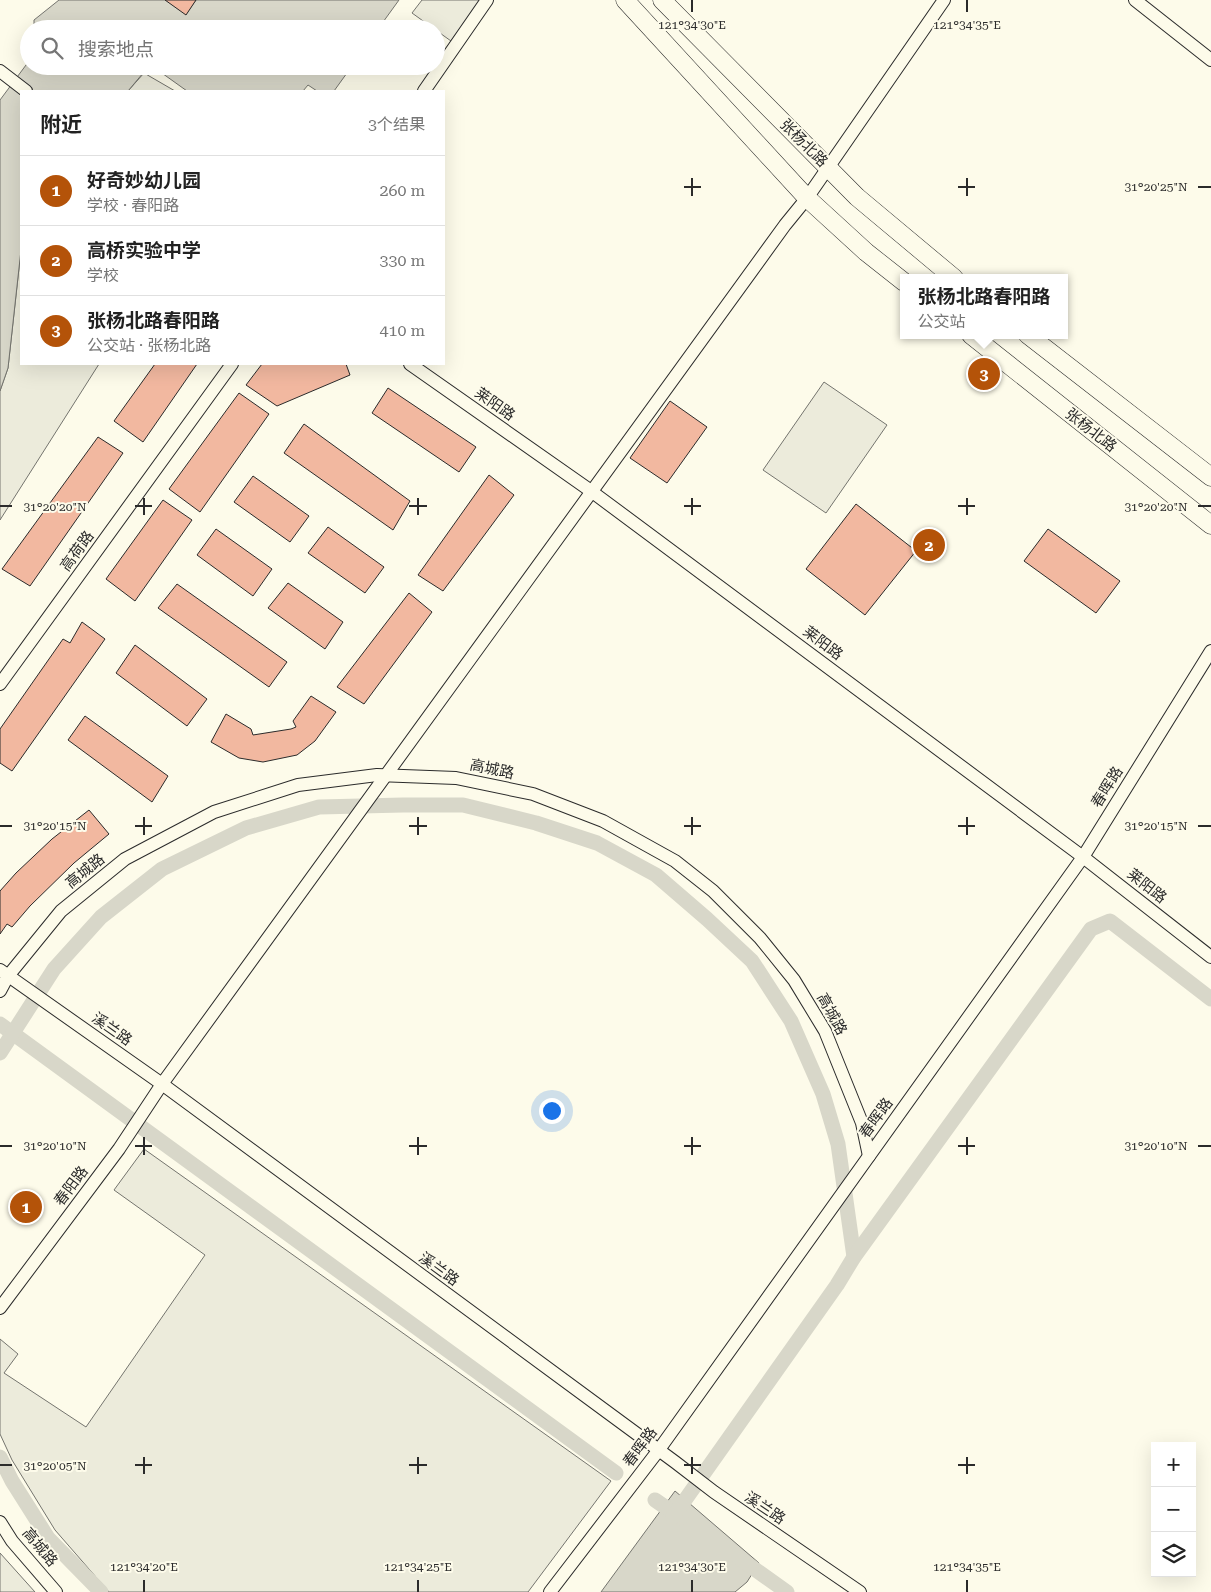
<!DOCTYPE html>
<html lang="zh">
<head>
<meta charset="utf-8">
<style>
  body { margin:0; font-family:"Roboto Serif","Noto Sans SC",serif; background:#f6f6f6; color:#222 }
  .controls { position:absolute; right:15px; bottom:15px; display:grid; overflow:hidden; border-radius:0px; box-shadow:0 5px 20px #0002 }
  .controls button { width:45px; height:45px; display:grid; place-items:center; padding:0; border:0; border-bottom:1px solid #e0e0e0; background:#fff; color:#222; font:25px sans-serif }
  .you { position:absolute; left:551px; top:1110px; width:18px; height:18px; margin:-12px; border:4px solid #fff; border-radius:50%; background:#1a73e8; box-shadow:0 0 0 8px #1a73e833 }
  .badge { display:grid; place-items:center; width:32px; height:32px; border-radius:50%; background:#b45309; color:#fff; font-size:16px; font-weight:700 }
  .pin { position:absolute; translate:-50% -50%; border:2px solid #fff; box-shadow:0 1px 5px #0006 }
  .popup { position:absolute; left:900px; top:274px; width:168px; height:65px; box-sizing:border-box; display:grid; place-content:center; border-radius:0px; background:#fff; filter:drop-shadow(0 1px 4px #0005); font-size:16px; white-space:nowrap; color:#767676 }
  .popup b { font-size:19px; color:#222 }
  .popup::after { content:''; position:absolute; left:50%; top:100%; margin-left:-10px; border:10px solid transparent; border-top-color:#fff }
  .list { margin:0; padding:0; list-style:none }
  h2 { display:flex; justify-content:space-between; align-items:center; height:65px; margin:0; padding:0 20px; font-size:21px }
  h2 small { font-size:16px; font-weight:400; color:#767676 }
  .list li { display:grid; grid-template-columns:32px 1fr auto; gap:15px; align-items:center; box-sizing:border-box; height:70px; padding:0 20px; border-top:1px solid #e0e0e0 }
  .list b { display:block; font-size:19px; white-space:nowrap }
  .list p { margin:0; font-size:16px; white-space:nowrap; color:#767676 }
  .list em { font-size:16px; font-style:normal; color:#767676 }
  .icon { flex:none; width:28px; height:28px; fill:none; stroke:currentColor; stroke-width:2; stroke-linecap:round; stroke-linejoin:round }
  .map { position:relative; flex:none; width:1211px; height:1592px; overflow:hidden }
  .search { position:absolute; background:#fff; box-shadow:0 5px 20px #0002; left:20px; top:20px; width:425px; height:55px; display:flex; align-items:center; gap:12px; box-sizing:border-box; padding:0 18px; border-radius:28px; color:#767676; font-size:19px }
  .panel { position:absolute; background:#fff; box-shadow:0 5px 20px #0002; left:20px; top:90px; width:425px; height:275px; border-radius:0px }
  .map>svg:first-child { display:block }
</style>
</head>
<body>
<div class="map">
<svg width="1211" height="1592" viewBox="0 0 1211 1592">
  <rect width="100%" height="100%" fill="#fdfbea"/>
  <g fill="#ecebdb" stroke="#74746e">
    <path d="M422,0H481L451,41L412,13Z"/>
    <path d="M144,73L175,91H128Z"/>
    <path d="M21,250V364H99L0,520V391L8,368Z"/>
    <path d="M824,382L887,425L826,513L763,470Z"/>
    <path d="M144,1149L611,1481L528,1592H109L55,1530L12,1460L0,1434V1339L18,1354L4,1373L86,1427L205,1255L114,1190Z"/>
    <path d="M0,1553L35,1592H0Z"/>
  </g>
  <g fill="#d8d7c9" stroke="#74746e">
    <path d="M59,0H166L186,14L196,0H399L378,29H34V20Z"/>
    <path d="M29,61V66H149L128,91H21V250L8,368L0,391V100Z"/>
    <path d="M152,66H352L334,91H317L308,85L303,91H187Z"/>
    <path d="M675,1491L759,1563L747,1582L735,1592H601Z"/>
  </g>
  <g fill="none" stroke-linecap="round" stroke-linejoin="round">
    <g stroke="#d8d7c9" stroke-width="15">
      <path d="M0,1024L616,1473"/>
      <path d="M0,1053L54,969L101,917L162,869L246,828L319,807L403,805H463L536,823L597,843L656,875L707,919L752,961L791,1021L823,1094L838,1144L854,1257"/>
      <path d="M0,1457L12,1481L48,1538L101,1592"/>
      <path d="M655,1500L681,1518"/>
      <path d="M673,1517L837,1285L854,1257L1091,929L1110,921L1211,999"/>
      <path d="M739,1558L787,1592"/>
    </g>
  </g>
  <g fill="#f2b8a0" stroke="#2b2b2b">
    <path d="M165,0H196L186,15Z"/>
    <path d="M155,364H197L143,442L114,421Z"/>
    <path d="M262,364H346L350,375L277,406L246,385Z"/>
    <path d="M388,388L476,447L459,472L372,413Z"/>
    <path d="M239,393L269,414L200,512L169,489Z"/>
    <path d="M670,401L707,427L667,483L630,458Z"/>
    <path d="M304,424L410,501L393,530L284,453Z"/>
    <path d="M98,437L123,453L30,586L2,569Z"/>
    <path d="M489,475L514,495L443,591L418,575Z"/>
    <path d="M253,476L309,516L290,542L234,502Z"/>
    <path d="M163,500L192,520L135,601L106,579Z"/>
    <path d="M856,504L916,551L865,615L806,569Z"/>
    <path d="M328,527L384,567L365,593L308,553Z"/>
    <path d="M216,529L272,569L253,596L197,555Z"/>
    <path d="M1048,529L1120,581L1096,613L1024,561Z"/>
    <path d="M288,583L343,622L325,649L268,608Z"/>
    <path d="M177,584L287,662L269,687L158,608Z"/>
    <path d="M409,593L432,612L364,704L337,687Z"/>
    <path d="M82,622L105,639L12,771L0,763V729L63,639L70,643Z"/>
    <path d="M135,645L207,699L187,726L116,673Z"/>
    <path d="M311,696L336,712L315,741L297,755L263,762L239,758L211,742L226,714L251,729L253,735L291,729L296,727L293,721Z"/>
    <path d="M85,716L168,776L152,802L68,740Z"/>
    <path d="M89,810L109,834L74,863L30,906L12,927L7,924L0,934V891L16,873L52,839Z"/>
  </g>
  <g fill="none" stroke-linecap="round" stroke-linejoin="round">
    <defs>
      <g id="street">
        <path d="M1135,0L1211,60"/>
        <path d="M0,71L26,91"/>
        <path d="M424,91L487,0"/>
        <path d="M410,364L591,491L1083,857L1211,957"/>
        <path d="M0,684L232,364"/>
        <path d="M0,970L162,1084L675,1462L714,1492L860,1592"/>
        <path d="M0,991L8,976L61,911L125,859L214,812L298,785L377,775L456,778L533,794L603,821L675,861L713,891L760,938L794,980L825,1031L862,1123L869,1156"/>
        <path d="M0,1308L119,1149L162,1084L785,225L807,198L944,0"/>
        <path d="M0,1522L12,1541L56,1592"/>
        <path d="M550,1592L658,1451L1083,857L1211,651"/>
      </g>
      <g id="secondary">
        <path d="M625,0L807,198L866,252L904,282"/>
        <path d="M662,0L857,197L954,278"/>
        <path d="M971,335L1211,525"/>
        <path d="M1028,335L1211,477"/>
      </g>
    </defs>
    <use href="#street" stroke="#2b2b2b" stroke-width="14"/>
    <use href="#secondary" stroke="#2b2b2b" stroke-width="19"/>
    <use href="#street" stroke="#fdfbea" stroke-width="12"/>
    <use href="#secondary" stroke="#fdfbea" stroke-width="18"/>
  </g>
  <path fill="none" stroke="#2b2b2b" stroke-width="2" d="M692,0V12M967,0V12M692,178V196M967,178V196M684,187H701M958,187H975M1198,187H1211M144,498V515M418,498V515M692,498V515M967,498V515M0,506H12M135,506H152M409,506H427M684,506H701M958,506H975M1198,506H1211M144,817V835M418,817V835M692,817V835M967,817V835M0,826H12M135,826H152M409,826H427M684,826H701M958,826H975M1198,826H1211M144,1137V1155M418,1137V1155M692,1137V1155M967,1137V1155M0,1146H12M135,1146H152M409,1146H427M684,1146H701M958,1146H975M1198,1146H1211M144,1457V1474M418,1457V1474M692,1457V1474M967,1457V1474M0,1465H12M135,1465H152M409,1465H427M684,1465H701M958,1465H975M144,1580V1592M418,1580V1592M692,1580V1592M967,1580V1592"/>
  <g text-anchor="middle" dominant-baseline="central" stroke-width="4" stroke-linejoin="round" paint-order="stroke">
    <g font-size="15" fill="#2b2b2b" stroke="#fdfbea">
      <text transform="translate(804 143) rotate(45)">张杨北路</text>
      <text transform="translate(495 404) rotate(35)">莱阳路</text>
      <text transform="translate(1091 430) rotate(38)">张杨北路</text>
      <text transform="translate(77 551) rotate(-54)">高荷路</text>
      <text transform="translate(823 643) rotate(37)">莱阳路</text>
      <text transform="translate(492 769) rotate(12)">高城路</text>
      <text transform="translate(1107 787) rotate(-58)">春晖路</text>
      <text transform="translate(85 871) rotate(-39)">高城路</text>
      <text transform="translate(1147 886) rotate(38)">莱阳路</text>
      <text transform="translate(832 1014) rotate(61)">高城路</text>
      <text transform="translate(112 1029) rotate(35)">溪兰路</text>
      <text transform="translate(876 1118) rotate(-54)">春晖路</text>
      <text transform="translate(71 1186) rotate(-53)">春阳路</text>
      <text transform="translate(439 1269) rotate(36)">溪兰路</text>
      <text transform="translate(640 1447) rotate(-53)">春晖路</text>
      <text transform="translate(765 1508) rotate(34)">溪兰路</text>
      <text transform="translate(40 1547) rotate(50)">高城路</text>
    </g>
  </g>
  <g font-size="12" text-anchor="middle" fill="#2b2b2b" stroke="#fdfbea" stroke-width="4" stroke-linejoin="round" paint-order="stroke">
    <text x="692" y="29">121°34'30"E</text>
    <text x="967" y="29">121°34'35"E</text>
    <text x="1156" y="191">31°20'25"N</text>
    <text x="55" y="511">31°20'20"N</text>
    <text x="1156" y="511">31°20'20"N</text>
    <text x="55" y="830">31°20'15"N</text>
    <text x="1156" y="830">31°20'15"N</text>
    <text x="55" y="1150">31°20'10"N</text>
    <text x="1156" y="1150">31°20'10"N</text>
    <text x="55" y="1470">31°20'05"N</text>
    <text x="144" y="1571">121°34'20"E</text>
    <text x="418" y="1571">121°34'25"E</text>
    <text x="692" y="1571">121°34'30"E</text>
    <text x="967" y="1571">121°34'35"E</text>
  </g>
</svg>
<div class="controls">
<button>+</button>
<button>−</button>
<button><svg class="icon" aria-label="layers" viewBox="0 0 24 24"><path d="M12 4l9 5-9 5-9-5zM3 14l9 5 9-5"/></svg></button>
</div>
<div class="you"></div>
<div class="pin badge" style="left:26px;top:1207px">1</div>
<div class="pin badge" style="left:929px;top:545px">2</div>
<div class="pin badge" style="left:984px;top:374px">3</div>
<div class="popup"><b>张杨北路春阳路</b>公交站</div>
<div class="search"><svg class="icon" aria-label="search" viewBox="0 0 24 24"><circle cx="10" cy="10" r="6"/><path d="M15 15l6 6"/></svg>搜索地点</div>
<section class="panel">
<h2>附近<small>3个结果</small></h2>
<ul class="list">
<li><span class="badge">1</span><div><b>好奇妙幼儿园</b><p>学校 · 春阳路</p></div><em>260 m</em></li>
<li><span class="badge">2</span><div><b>高桥实验中学</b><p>学校</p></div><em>330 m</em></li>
<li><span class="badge">3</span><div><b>张杨北路春阳路</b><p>公交站 · 张杨北路</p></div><em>410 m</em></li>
</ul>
</section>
</div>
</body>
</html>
